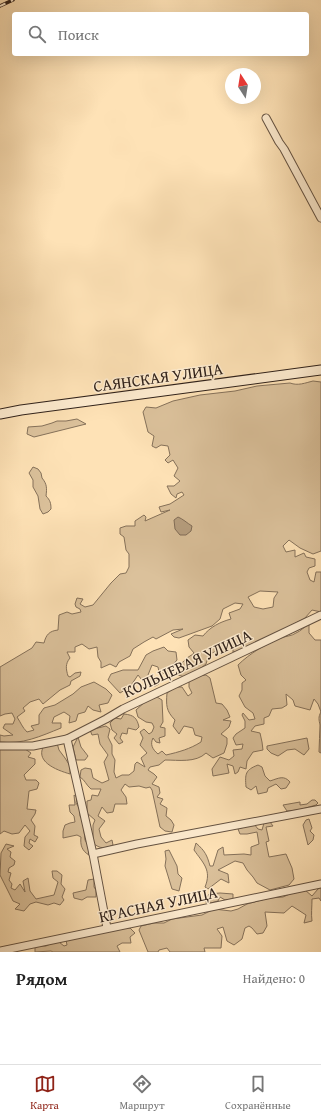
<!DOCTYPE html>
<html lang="ru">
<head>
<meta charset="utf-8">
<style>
  body { margin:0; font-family:"Gentium Book Plus",serif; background:#f6f6f6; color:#222 }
  .compass { position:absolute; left:225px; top:68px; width:36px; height:36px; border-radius:50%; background:#fff; box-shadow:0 4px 16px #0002; rotate:348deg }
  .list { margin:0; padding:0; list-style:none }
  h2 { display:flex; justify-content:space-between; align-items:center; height:52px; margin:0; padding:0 16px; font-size:17px }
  h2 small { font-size:13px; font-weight:400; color:#767676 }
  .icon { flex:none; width:22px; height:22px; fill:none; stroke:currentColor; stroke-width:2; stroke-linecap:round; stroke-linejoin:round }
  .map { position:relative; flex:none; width:321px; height:952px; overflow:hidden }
  .search { position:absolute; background:#fff; box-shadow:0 4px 16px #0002; left:12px; right:12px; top:12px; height:44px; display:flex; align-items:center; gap:10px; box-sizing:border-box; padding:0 14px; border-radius:4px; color:#767676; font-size:15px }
  .sheet { height:112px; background:#fff }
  nav { display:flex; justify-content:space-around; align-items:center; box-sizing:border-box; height:56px; border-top:1px solid #e0e0e0; background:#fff; font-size:11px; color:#767676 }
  nav a { display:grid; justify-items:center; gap:2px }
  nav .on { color:#8f2418 }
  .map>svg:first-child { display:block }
</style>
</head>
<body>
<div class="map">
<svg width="321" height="952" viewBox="0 0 321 952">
  <rect width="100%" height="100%" fill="#fee2b6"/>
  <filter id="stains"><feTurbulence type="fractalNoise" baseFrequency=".005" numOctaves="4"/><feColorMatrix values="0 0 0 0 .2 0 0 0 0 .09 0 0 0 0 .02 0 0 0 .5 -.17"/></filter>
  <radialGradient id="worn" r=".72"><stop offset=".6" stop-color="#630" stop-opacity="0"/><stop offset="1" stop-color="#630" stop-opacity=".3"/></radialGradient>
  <g fill="#dbc19b" stroke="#85715a" fill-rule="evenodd">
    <path d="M313,381L321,382V551L313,554L300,548L289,540L283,546L286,552L295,550V557L304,553L306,557L315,559V566L309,568L307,572L310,580L314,582L316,572H321V612L312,610L305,618L271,636L243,650L233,652V644L226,648L209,654L206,664L197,671L185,677L178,675C179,668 180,664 186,659C189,656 191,656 194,653L189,647L188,640L195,635L203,636C210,627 220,622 231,619L229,613L240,609L243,604L235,603L223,609L220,619L212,626L179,638L174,637L171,634L183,629L173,630L156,639L153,637L144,642L133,649L130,656L119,662L116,667L110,664L101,668V662L98,657L97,647L89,649L82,644L75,647V652H67L70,658C65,664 66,669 68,676L70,677L75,673L81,672L80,676L71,681L70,685L60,690L43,704L39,699L30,702L23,708L25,711L17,717C21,723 22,727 27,732L34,730L31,726L39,724V715L44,708L55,705L73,694L81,687L94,682L106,689L112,695L108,703L99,705L101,712L93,710L88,706L85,712L78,714L76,721L69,723L70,716L64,712L54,717L52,723H61V728C41,736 22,745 0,742V735L4,736L13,735L3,728L5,724H13L15,719L12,713L5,714L0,716V667L32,648L36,642L44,643C46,635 49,631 58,630L59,615L67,612L72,614L81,612L80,609L76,607L75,604L77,598L83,599L80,604L85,607L93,605L111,583L120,574L126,573L129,567V554L126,550L124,537L120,534V528L126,526H135V521L144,515L146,517L145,521L170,510L161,512L159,507L170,504L184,495L182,492L177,494L176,498L171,494L167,486H174L180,481L174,476L178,468L173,460L168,463L165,460L170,455L168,446L161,445L156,448L152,446L154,436L148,432L143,412L146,407L156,408L173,401L200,395L235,391L257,386L290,383C298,386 305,383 313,381ZM260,591L278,592L274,598L273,607L263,609L254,607L248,597Z"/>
    <path d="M77,419L86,424L34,437L27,434L28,427L42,426L52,423L57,421H66Z"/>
    <path d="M33,467L38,469L41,473L42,478C47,484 47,488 46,496C50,500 51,503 51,509L48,512L43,514L40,509L38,496L33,487V480L29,473Z"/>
    <path d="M309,624V633L315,640H321V753L319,752C319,743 320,734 320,725C319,720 318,717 321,712L318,704L314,699L310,710L295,706L293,700L286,694L287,705L282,708L272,709L269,716L264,718V724L255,726L251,731L260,733L262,742L263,750L253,752L247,761L246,769L240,767L238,772L235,774L233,766L227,764L229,773L213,776L212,769L220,757L229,760L234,756L233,750L242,749L243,744L236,745L233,738L236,734L245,728V721L242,715L243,713L249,720L255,719L253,713L245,707L239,696L242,690V683L246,680L241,675L238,665C250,653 266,644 281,638C286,636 292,636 296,633C301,631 304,627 309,624Z"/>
    <path d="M164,647L168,651L176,652L177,660L172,666L173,673L169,678L164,673L160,677L158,667L152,665L148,675L156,678L159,684L155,686L145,684L138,675L130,687L120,693L108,680L111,674L123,670H138L146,655L153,651Z"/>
    <path d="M206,675L210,678L216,703L222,704L227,710L230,717L223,720L231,721L229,727L221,734L227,738V744L224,753L213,758L206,753C196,763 178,760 165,760L159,765L150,767L148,770L154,774L157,777L152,784L159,787L160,793L157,797L163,799L160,804L167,808L166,816L171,820L174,825L172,832L165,831L160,827L152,790L150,787L146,788L139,786L129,787L125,784L121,790L126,797L127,804H115L113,812L107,813L102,807L98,816L105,821L99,829L101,837L106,843L112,840L113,845C105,849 100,849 93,843V825L95,820L87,813V801L91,800L92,795L98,796L101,789H91C86,785 85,780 80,777L81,770L85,768L91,769L93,778L102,783L109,780L104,762L108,755L100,744L98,734L92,735L90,730L106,726L110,729L108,737L112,745V754L115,760L114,772L116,778L122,775H129L134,771L135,764L137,762L145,767L141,758L147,753L140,745L143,738L140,732L144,729L149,734L152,732L154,727L152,723L146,722L138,717L136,710L146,701L157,697L162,700L163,722L160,727L165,728V736L159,738L160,743L156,742L153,738C150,744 152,749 158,754L162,751L166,755C179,752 190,749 201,742L202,737L195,735L193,728L184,726L179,734L173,726L175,720C166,711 166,705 167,693L176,687H182L188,696L192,693L189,687V681L198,676Z"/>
    <path d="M124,714C134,715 137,718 139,727L136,730L128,728L127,734L122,733L120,738L123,742L119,744L114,738L117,734L112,730L110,723L115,718L121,719Z"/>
    <path d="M78,737L81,747L88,756L85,760H76L73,747Z"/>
    <path d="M307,738L309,749L304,755L295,749L287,750L278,756L271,753L267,749V746Z"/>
    <path d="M57,743L59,750L65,758L70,766V774C56,770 33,761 45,744Z"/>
    <path d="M0,748L25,749L31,753L28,757L35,759V764L24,775L26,780H36L39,783L37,789L29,791L27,809L36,810L35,814L31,820L35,826L34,835L38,837L35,842L30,839L29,843L33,846L29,850L24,846L25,837L30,831L25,825L19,833L12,834L4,831L0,834Z"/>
    <path d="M258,765L262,767L265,776L270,781C279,778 284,775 290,782L286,788L281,789L276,784L268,788L267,792L258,794L256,786L251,790L246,787C245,774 245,770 258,765Z"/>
    <path d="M74,795L77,797L76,803L80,809V816L83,821L85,840L89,847V855C82,851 80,845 81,837L77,835L63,838V831L65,825L70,823L75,822L74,816L70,812L69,805H75Z"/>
    <path d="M312,800H315L318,803L316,805L299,810L287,811L283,805L300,802V805L307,804Z"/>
    <path d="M309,819L312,828L310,831L314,835L313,840L308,845L303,825L306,820Z"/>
    <path d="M270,822L273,826L266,827L269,841L266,842L269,857L286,854L292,868L294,879L289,885L270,890L257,883L253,877L247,870L243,863L235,861L218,870L228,874L229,883L221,879L208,889L205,887C212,870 203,863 194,850L196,843C205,851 207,855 210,866H213L218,850L223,847L224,855L244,854L251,855V847L259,844L257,832L247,834H240L238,829L254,824L258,829L262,830L264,823Z"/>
    <path d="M6,844L14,846L7,849L11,852L10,857L15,861L14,865L9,868L8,872L11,873L9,880L12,884L11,888L15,890L20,884L25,892L23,881L28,878L30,891L36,899L54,895L58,882L53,878L52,871H57L62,875L61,884L65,889L62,897L64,900L60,905L54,903L48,905L36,902L30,904L24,911L15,909L20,904L13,901L0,875L1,853Z"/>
    <path d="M169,850L177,866L178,874L182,878L179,891L172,889L165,866L166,859L165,851Z"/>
    <path d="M94,879V887L96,890V897H87L82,900L74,898L73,893L86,890L88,880Z"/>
    <path d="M321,887V901L319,898L312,899C312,907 311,914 312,921L304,923L306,915L292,906L284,913L265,912L267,926L263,933L257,934L252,928L249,926L245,928L242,939L234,945L227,941L223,927L217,929L222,936L221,948H204L205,952H170L167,948L159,950L158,952H148L139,930L141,926L154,923H164L172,919L202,915L214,909L231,911L238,909L247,904L269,898L283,897L292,893L305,890L312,896L318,889Z"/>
    <path d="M220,893L233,894V899L225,900L220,897L218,901L207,904L205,900L209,894Z"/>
    <path d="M123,928H130L135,933L130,937L131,943H122L117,946L120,952H53L51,951L35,952V946H46L52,943L59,942L64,946L67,945L66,940Z"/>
  </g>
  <path fill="#b8a081" stroke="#816d58" d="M178,517C183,519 187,523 192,526L191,531L186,535H180L175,529L174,520Z"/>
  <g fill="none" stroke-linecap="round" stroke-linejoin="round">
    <defs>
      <g id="street">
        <path d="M266,118L279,142L284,149L321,218"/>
        <path d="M67,739L93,854L107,928"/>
        <path d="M0,746H33L67,739L106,719L123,709L321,615"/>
        <path d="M93,854L137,844L321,809"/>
        <path d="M0,951L321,884"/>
      </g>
      <path id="secondary" d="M0,414L21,410L321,370"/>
    </defs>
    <use href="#street" stroke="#635141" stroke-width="9"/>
    <use href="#secondary" stroke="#2f211a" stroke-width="11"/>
    <use href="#street" stroke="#feecd0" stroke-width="7"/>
    <use href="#secondary" stroke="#feecd0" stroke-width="9"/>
    <defs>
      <path id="rail" d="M0,6L13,0"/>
    </defs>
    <use href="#rail" stroke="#2f211a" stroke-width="3.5"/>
    <use href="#rail" stroke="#feecd0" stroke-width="2" stroke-dasharray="6" stroke-linecap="butt"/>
  </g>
  <g text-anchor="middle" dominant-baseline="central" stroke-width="3" stroke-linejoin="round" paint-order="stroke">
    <g font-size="16" fill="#2f211a" stroke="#feecd0">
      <text transform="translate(158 377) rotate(-8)">САЯНСКАЯ УЛИЦА</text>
      <text transform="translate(187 663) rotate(-25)">КОЛЬЦЕВАЯ УЛИЦА</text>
      <text transform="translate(158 904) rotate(-12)">КРАСНАЯ УЛИЦА</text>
    </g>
  </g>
  <rect width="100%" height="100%" filter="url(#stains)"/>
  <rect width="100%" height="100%" fill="url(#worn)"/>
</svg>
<svg class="compass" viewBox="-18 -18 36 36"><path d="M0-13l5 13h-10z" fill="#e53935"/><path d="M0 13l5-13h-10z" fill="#767676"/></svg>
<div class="search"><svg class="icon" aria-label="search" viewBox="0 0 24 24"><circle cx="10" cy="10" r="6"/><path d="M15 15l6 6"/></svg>Поиск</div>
</div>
<section class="sheet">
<h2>Рядом<small>Найдено: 0</small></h2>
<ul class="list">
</ul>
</section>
<nav>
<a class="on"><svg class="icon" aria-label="map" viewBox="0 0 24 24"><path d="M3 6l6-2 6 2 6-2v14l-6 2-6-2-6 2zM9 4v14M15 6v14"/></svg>Карта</a>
<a><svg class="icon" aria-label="directions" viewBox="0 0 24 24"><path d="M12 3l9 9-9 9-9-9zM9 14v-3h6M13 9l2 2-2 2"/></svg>Маршрут</a>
<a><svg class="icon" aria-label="saved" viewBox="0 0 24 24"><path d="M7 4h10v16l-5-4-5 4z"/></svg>Сохранённые</a>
</nav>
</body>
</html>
